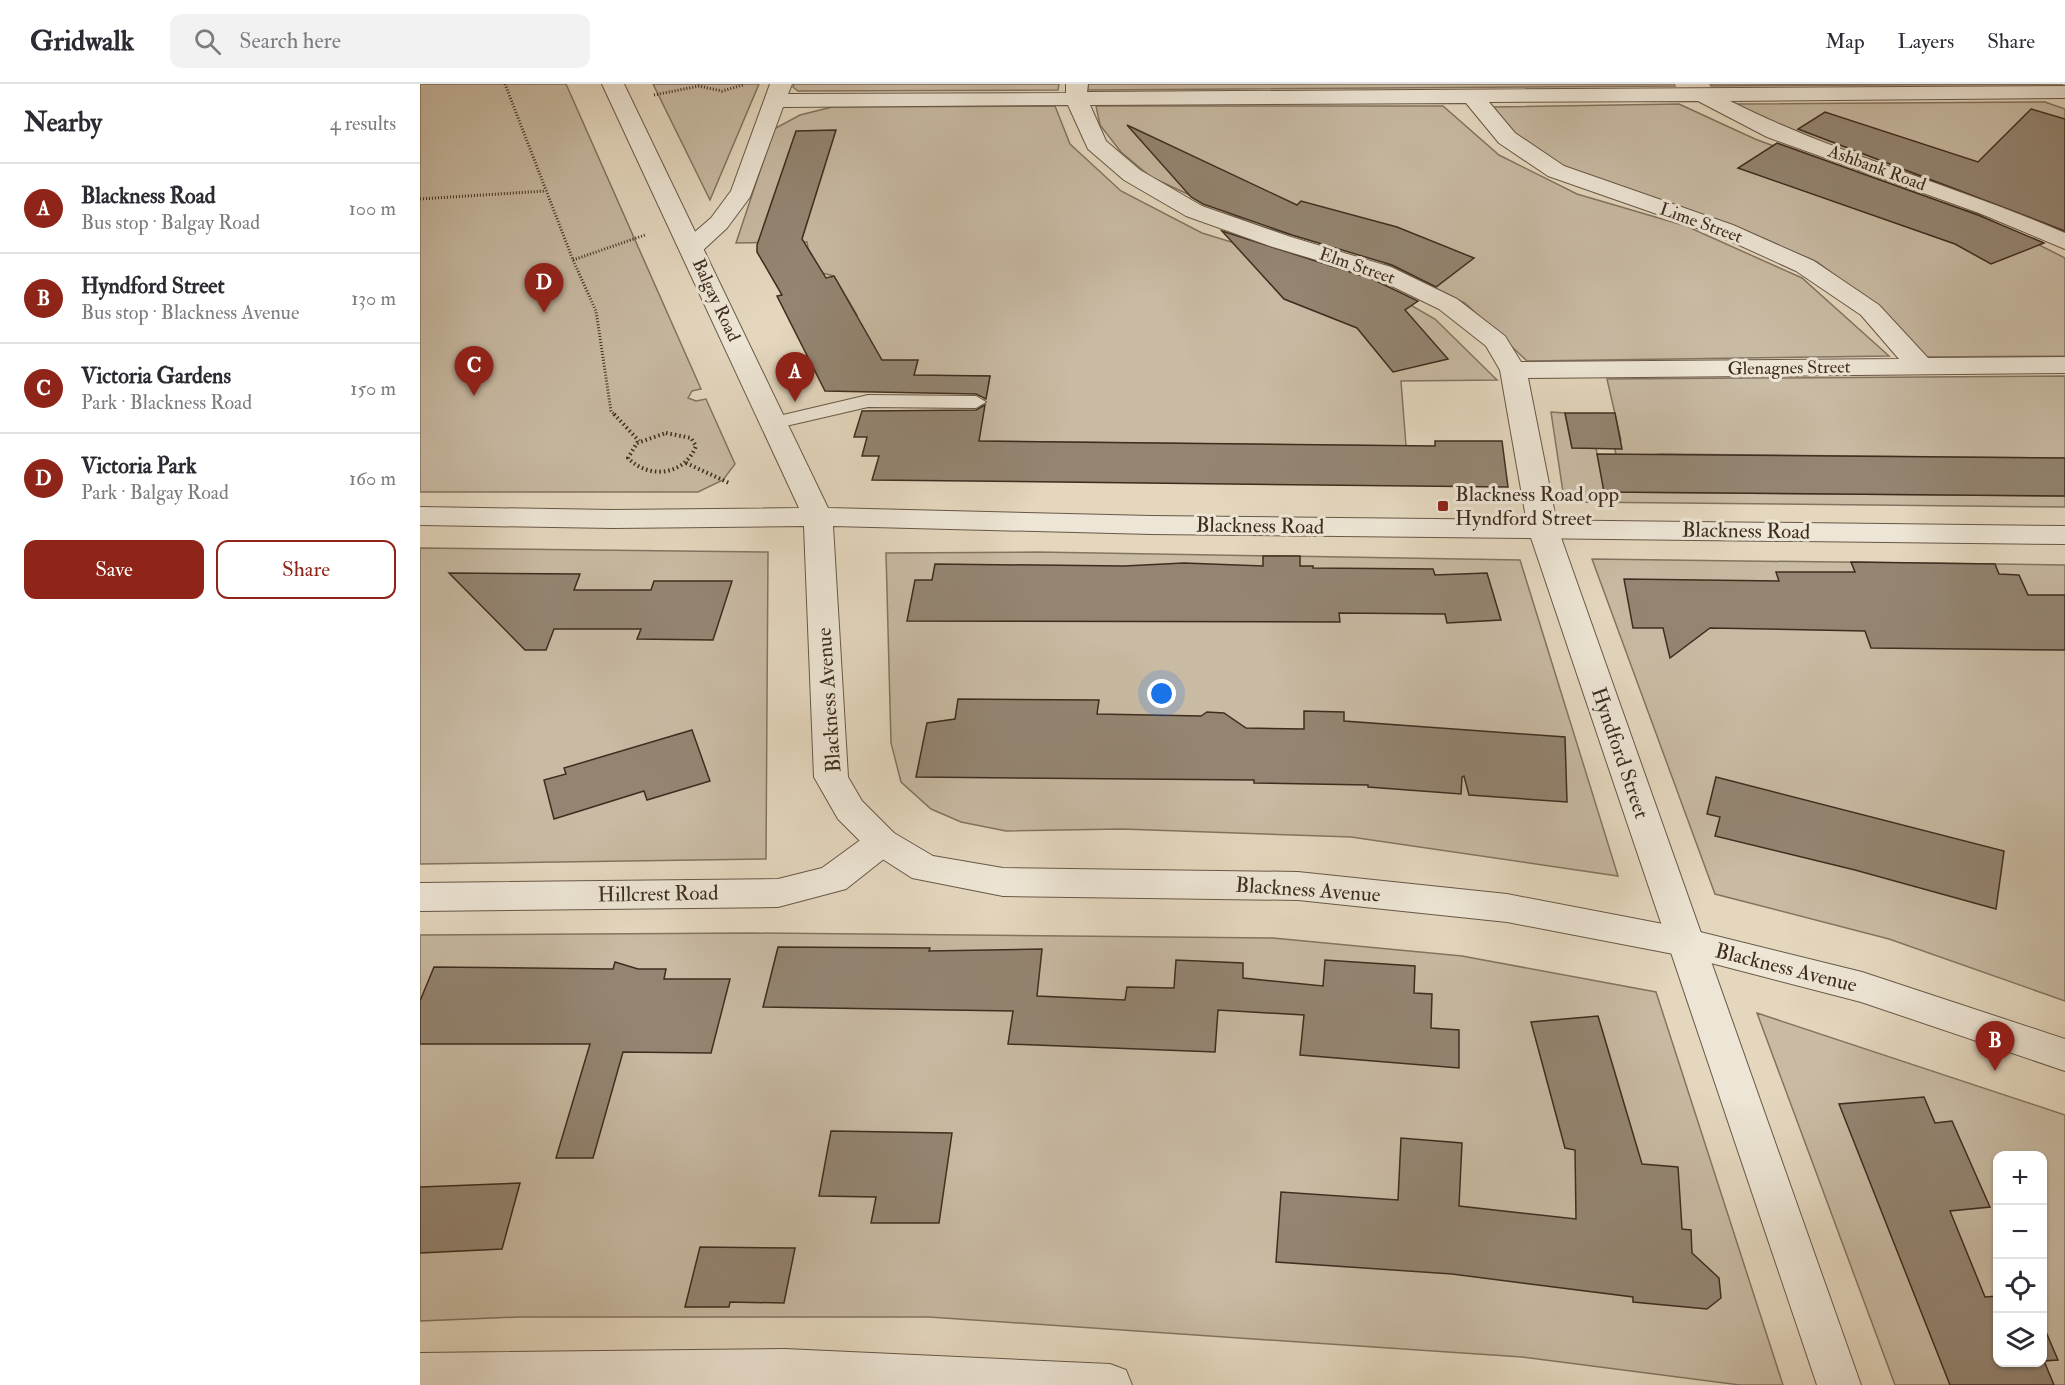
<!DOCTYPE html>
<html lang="en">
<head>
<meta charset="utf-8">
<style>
  body { margin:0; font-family:"IM FELL Double Pica",serif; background:#f2f2f3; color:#2b2b33 }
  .controls { position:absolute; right:18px; bottom:18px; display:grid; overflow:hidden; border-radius:12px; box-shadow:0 2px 4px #0004 }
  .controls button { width:54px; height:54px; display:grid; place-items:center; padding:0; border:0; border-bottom:2px solid #e1e1e2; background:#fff; color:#2b2b33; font:30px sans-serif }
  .you { position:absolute; left:742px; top:610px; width:21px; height:21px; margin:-15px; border:4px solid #fff; border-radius:50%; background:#1a73e8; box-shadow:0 0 0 9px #1a73e833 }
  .badge { display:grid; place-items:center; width:39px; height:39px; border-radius:50%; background:#8f2418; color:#fff; font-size:20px; font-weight:700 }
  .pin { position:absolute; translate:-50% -50px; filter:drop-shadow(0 2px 3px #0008) }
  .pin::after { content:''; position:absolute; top:32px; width:21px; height:18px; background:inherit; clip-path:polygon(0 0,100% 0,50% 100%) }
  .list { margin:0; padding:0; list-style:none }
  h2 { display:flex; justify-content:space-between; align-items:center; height:78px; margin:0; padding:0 24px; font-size:26px }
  h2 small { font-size:20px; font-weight:400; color:#7c7c81 }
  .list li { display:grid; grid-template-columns:39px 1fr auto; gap:18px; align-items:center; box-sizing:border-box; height:90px; padding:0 24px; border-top:2px solid #e1e1e2 }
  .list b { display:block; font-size:22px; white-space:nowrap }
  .list p { margin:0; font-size:20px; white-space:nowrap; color:#7c7c81 }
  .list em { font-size:20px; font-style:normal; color:#7c7c81 }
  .actions { display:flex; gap:12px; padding:18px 24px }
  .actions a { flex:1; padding:14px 0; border:2px solid #8f2418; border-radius:12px; text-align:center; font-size:21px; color:#8f2418 }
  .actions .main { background:#8f2418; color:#fff }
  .icon { flex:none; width:33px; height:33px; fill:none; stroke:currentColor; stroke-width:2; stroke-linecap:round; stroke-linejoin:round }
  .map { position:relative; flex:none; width:1645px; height:1301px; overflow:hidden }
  header { display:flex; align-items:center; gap:36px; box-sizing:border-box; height:84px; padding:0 30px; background:#fff; border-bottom:2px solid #e1e1e2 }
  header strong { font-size:28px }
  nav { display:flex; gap:33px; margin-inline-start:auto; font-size:21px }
  .search { width:420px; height:54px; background:#f2f2f3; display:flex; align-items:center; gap:15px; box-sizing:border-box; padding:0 21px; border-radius:12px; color:#7c7c81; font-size:22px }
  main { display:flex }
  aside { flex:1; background:#fff }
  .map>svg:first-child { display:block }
</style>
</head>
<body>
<header>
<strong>Gridwalk</strong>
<div class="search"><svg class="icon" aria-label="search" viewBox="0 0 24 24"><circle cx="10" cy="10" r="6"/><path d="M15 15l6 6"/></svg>Search here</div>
<nav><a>Map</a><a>Layers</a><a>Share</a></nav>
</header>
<main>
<aside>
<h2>Nearby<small>4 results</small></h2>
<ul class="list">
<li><span class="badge">A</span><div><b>Blackness Road</b><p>Bus stop · Balgay Road</p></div><em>100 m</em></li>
<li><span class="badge">B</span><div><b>Hyndford Street</b><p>Bus stop · Blackness Avenue</p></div><em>130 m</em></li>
<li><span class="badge">C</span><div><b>Victoria Gardens</b><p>Park · Blackness Road</p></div><em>150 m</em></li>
<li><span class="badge">D</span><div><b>Victoria Park</b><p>Park · Balgay Road</p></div><em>160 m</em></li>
</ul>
<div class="actions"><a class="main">Save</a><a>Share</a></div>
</aside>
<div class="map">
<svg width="1645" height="1301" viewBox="0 0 1645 1301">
  <rect width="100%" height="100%" fill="#e4d7be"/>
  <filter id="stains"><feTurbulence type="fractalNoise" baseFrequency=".00333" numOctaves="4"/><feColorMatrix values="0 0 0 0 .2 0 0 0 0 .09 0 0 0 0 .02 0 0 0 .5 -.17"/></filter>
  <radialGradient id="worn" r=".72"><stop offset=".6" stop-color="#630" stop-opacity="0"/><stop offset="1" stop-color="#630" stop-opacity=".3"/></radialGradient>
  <g fill="#c8baa3" stroke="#837461" stroke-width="1.5" fill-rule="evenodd">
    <path d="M0,0H146L281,305L272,307L268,314L276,317L286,315L315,380L303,396L278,408H0Z"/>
    <path d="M233,0H339L290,116Z"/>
    <path d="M374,0H639L638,6L378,7L373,3Z"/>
    <path d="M668,0H1254L1255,2L668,6Z"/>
    <path d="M1290,0H1643L1291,2Z"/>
    <path d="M1625,18L1645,25V148L1572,115L1468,83L1370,47L1311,20Z"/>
    <path d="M1259,20L1335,55L1442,95L1558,130L1645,174V272L1506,273L1459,224L1397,178L1310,140L1148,87L1095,53L1072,23Z"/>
    <path d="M635,22L650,60L701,107L782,149L961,204L1015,235L1077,296L981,297L986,362L548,357L567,308L570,292L398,291L392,280L434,270L433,239L437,231L414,192L402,189L388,164L387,158L316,159L354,45L380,31L412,23Z"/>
    <path d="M676,22H1023L1079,71L1157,110L1266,142L1382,194L1469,272L1107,277L1045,219L957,175L832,140L731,93L701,68L680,41Z"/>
    <path d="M1645,292V374L1241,370L1197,375L1193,357L1201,356L1187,295Z"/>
    <path d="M1131,328L1145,329L1152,364H1176L1185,408L1645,412V423L1156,418L1143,408Z"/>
    <path d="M0,464L348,468L346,775L0,780Z"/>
    <path d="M618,468L1100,476L1198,792L931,753L702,745L586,747L541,738L511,725L481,698L471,659L466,469Z"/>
    <path d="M1172,475L1645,481V917L1469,855L1295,810Z"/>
    <path d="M330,849L853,854L1042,872L1236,908L1363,1301H1320L1102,1273L509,1233H99L0,1237V851Z"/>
    <path d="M1337,929L1645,1031V1301H1475ZM1578,1072H1622V1278H1578Z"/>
  </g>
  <g fill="#948572" stroke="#3e2d1f" stroke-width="1.5">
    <path d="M1611,25L1645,35V147L1378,45L1405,28L1558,78Z"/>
    <path d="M707,41L877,121L881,117L977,143L1054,174L1016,203L972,181L872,151L783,120L771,113Z"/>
    <path d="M416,46L382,155L406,194L414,192L462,276H498L494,291L570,292L566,315L556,310L405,307L357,212L362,211L337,168V161L376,47Z"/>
    <path d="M1357,59L1558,131L1624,159L1571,180L1535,160L1318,84Z"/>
    <path d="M802,147L952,195L998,217L985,226L1028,275L973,288L937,244L864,215Z"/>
    <path d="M565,321L559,357L1015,362V357H1082L1088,403L452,396L459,372H442L447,353H434L442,327L556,326Z"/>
    <path d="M1145,329H1195L1202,365L1152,364Z"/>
    <path d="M1177,370L1645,374V412L1184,408Z"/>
    <path d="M843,472H880V482H893V484L1013,485L1015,491L1067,489L1081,536L1027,539L1025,530L919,529L920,538L487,537L495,496H512L515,480L704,482L764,479L843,482Z"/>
    <path d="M1431,478L1575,480L1579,490L1599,491L1608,511H1645V566L1451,564L1445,547L1290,544L1250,574L1243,544H1213L1204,495L1359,497L1356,488H1435Z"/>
    <path d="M29,489L160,490L154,506H231L234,497H312L293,556L217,555L221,545H134L126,566H105Z"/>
    <path d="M538,615L679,616L677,630L781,632L787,628L804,629L826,644L884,645V627L924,628V637L1145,653L1147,718L1049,711L1044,692L1042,693L1041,710L948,703V701L834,699V696L496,693L507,639L535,635Z"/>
    <path d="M272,646L290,697L227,716L224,707L134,735L124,696L146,690L144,684Z"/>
    <path d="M1296,693L1584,767L1576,825L1435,786L1295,752L1300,733L1287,730Z"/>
    <path d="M358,863L510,864L509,867L622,865L617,912L705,916L707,903L754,904L756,876L823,879V894L903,902L905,876L995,882L994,909L1012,910L1011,944L1039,946V984L880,971L884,931L798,926L795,968L588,960L593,927L343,923Z"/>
    <path d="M195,878L218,885H246L244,895H310L291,969L203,968L173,1074H136L170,960H0V917L14,883L193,885Z"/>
    <path d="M1178,932L1222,1080L1258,1083L1262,1145L1271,1146L1272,1169L1299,1194L1301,1214L1287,1225L1213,1218V1213L1032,1190L856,1178L861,1108L978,1116L981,1054L1042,1059L1039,1122L1156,1135L1155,1066L1145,1064L1111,938Z"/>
    <path d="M1504,1013L1515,1039L1532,1037L1570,1123L1530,1127L1565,1213L1578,1212V1278H1623V1241L1638,1276L1624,1277L1634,1301H1530L1419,1020Z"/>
    <path d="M411,1047L532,1049L519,1139H451L456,1113L399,1112Z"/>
    <path d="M100,1099L82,1165L0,1169V1103Z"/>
    <path d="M280,1163L375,1164L364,1219L310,1218L309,1223H265Z"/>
  </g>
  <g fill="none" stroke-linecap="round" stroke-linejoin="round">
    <defs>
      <path id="service" d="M448,311L556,312L566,318L556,324L448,323L353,345L346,343L343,339L346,335Z"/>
      <g id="minor">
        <path d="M350,0H372L368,10L646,9V0H668L667,8L1645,2V14L1310,17C1417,71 1535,101 1645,149V165L1559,129L1347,53L1278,17L1069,18L1095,49L1144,82L1313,141L1394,177L1459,221L1508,274L1645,273V289L1108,294L1138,445L1441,1301H1397L1108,445L1080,286L1066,262L1019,225L953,193L853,163L766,132L704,96L668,65L648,21L363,23L330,113L307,144L280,169L271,171L262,169L259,164L262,159L291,134L311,107ZM1046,19L1079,59L1128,92L1297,151L1376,187L1441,231L1479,275L1101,278L1085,252L1037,215L971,183L871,153L782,122L720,86L686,57L670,21Z"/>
        <path d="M462,745L474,749L479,758L474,767L426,805L358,823L0,827V799L358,795L402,784L450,749Z"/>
        <path d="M365,1265L690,1280L706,1286L712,1301H0V1269Z"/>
      </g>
      <path id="tertiary" d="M182,0H204L408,424L731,432L1645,442V460L731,450L413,442L428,693L442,717L474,749L513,772L583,784L878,788L1087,810L1264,844L1442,888L1645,955V987L1441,918L1264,872L1087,838L878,816L583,812L492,794L450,767L418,735L394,693L384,442L193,444L0,441V423L193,426L379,424Z"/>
    </defs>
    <use href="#service" stroke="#685847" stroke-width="2"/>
    <use href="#minor" stroke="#685847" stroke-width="2"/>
    <use href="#tertiary" stroke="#685847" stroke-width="2"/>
    <g stroke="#3e2d1f" stroke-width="3" stroke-dasharray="1 2" stroke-linecap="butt">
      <path d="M85,0L153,176L176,227L191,327L196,332"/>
      <path d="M234,11L279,2L302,7L323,1"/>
      <path d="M0,115L125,107"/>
      <path d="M153,176L225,151"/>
    </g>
    <g stroke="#3e2d1f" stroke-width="4" stroke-dasharray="1.5 3" stroke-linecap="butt">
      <path d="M194,330L219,357"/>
      <path d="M246,349L271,354L276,362C265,391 229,396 208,374L217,359Z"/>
      <path d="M266,379L309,399"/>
    </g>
    <use href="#service" fill="#ede5d5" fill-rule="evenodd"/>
    <use href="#minor" fill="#ede5d5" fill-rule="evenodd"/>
    <use href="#tertiary" fill="#ede5d5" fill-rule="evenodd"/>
  </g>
  <rect fill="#8f2418" stroke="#ede5d5" stroke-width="2" x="1017" y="416" width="12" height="12" rx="3"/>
  <g text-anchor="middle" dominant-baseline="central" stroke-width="6" stroke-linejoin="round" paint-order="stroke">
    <g font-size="18" fill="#3e2d1f" stroke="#ede5d5">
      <text transform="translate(1457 84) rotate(20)">Ashbank Road</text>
      <text transform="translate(1281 139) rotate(20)">Lime Street</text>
      <text transform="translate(937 182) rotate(19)">Elm Street</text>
      <text transform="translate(296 216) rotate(65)">Balgay Road</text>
      <text transform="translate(1369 284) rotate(-1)">Glenagnes Street</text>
    </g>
    <g font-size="21" fill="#3e2d1f" stroke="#ede5d5" text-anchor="start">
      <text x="1035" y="410">Blackness Road opp<tspan x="1035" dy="24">Hyndford Street</tspan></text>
    </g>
    <g font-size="21" fill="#3e2d1f" stroke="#ede5d5">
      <text transform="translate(840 442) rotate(1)">Blackness Road</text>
      <text transform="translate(1326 447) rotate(1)">Blackness Road</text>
      <text transform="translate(409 616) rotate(-94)">Blackness Avenue</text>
      <text transform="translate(1200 669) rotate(71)">Hyndford Street</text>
      <text transform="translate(888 806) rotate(4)">Blackness Avenue</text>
      <text transform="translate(238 810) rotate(-1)">Hillcrest Road</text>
      <text transform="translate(1366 884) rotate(14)">Blackness Avenue</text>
    </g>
  </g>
  <rect width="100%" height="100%" filter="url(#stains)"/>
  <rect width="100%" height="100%" fill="url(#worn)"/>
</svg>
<div class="controls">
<button>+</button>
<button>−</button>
<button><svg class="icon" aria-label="locate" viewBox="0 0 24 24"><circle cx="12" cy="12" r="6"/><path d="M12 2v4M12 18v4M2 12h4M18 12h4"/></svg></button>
<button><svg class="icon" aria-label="layers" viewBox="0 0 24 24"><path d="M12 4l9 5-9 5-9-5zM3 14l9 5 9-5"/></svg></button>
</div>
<div class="you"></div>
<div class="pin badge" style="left:375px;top:318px">A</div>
<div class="pin badge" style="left:1575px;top:987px">B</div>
<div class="pin badge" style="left:54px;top:312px">C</div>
<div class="pin badge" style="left:124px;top:229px">D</div>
</div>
</main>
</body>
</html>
